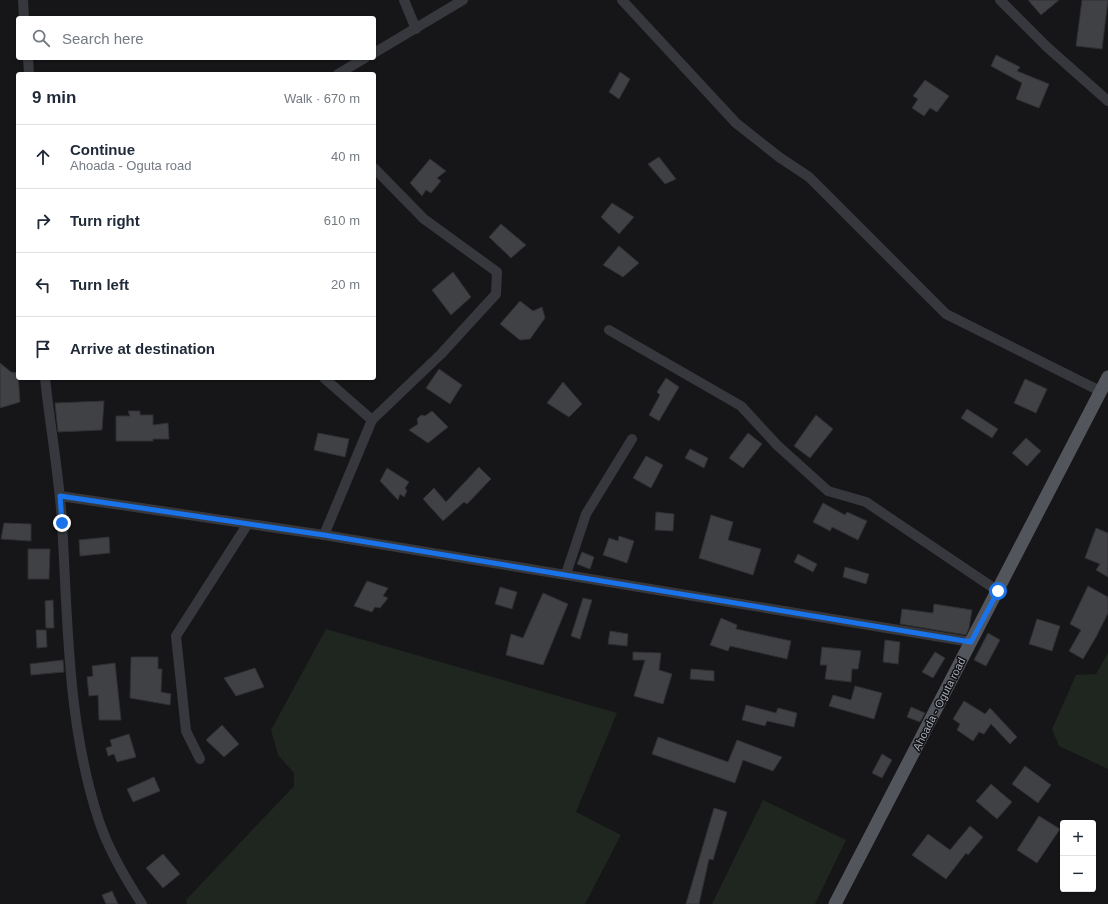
<!DOCTYPE html>
<html lang="en">
<head>
<meta charset="utf-8">
<style>
  body { margin:0; font-family:Helvetica,sans-serif; background:#f2f2f3; color:#1f2937 }
  .controls { position:absolute; right:12px; bottom:12px; display:grid; overflow:hidden; border-radius:4px; box-shadow:0 1px 3px #0004 }
  .controls button { width:36px; height:36px; display:grid; place-items:center; padding:0; border:0; border-bottom:1px solid #e0e1e3; background:#fff; color:#1f2937; font:20px sans-serif }
  .stop { position:absolute; width:12px; height:12px; margin:-9px; border:3px solid #1a73e8; border-radius:50%; background:#fff }
  .stop.end { background:#1a73e8; border-color:#fff; box-shadow:0 1px 4px #0008 }
  .list { margin:0; padding:0; list-style:none }
  h2 { display:flex; justify-content:space-between; align-items:center; height:52px; margin:0; padding:0 16px; font-size:17px }
  h2 small { font-size:13px; font-weight:400; color:#747a83 }
  .list li { display:grid; grid-template-columns:26px 1fr auto; gap:12px; align-items:center; box-sizing:border-box; height:64px; padding:0 16px; border-top:1px solid #e0e1e3 }
  .list b { display:block; font-size:15px; white-space:nowrap }
  .list p { margin:0; font-size:13px; white-space:nowrap; color:#747a83 }
  .list em { font-size:13px; font-style:normal; color:#747a83 }
  .icon { flex:none; width:22px; height:22px; fill:none; stroke:currentColor; stroke-width:2; stroke-linecap:round; stroke-linejoin:round }
  .map { position:relative; flex:none; width:1108px; height:904px; overflow:hidden }
  .search { position:absolute; background:#fff; box-shadow:0 1px 3px #0004; left:16px; top:16px; width:360px; height:44px; display:flex; align-items:center; gap:10px; box-sizing:border-box; padding:0 14px; border-radius:4px; color:#747a83; font-size:15px }
  .panel { position:absolute; background:#fff; box-shadow:0 1px 3px #0004; left:16px; top:72px; width:360px; height:308px; border-radius:4px }
  .map>svg:first-child { display:block }
</style>
</head>
<body>
<div class="map">
<svg width="1108" height="904" viewBox="0 0 1108 904">
  <rect width="100%" height="100%" fill="#161618"/>
  <g fill="#1e261f">
    <path d="M326,629L617,713L576,812L621,835L585,904H187L186,900L294,786V773L278,755L271,730Z"/>
    <path d="M1108,653V769L1059,746L1052,729L1076,675L1096,674Z"/>
    <path d="M763,800L846,840L815,904H712Z"/>
  </g>
  <g fill="#404145" stroke="#303034">
    <path d="M1028,0H1059L1041,15Z"/>
    <path d="M1082,0H1108L1102,49L1076,46Z"/>
    <path d="M996,55L1020,67L1017,71L1049,84L1039,108L1016,99L1022,83L991,66Z"/>
    <path d="M620,72L630,79L619,99L609,92Z"/>
    <path d="M925,80L949,96L937,112L930,108L924,116L912,108L918,99L913,96Z"/>
    <path d="M659,157L676,179L665,184L648,164Z"/>
    <path d="M430,159L446,171L437,178L441,181L431,193L426,190L422,196L410,183Z"/>
    <path d="M612,203L634,217L619,234L601,217Z"/>
    <path d="M501,224L526,245L511,258L489,237Z"/>
    <path d="M619,246L639,263L623,277L603,265Z"/>
    <path d="M453,272L471,297L451,315L432,290Z"/>
    <path d="M520,301L533,311L542,307L545,318L530,339L520,340L500,324Z"/>
    <path d="M0,363L11,372L18,373L20,402L0,408Z"/>
    <path d="M439,369L462,385L450,404L426,388Z"/>
    <path d="M666,378L679,387L659,421L649,415L660,395L657,392Z"/>
    <path d="M1025,379L1047,389L1036,413L1014,403Z"/>
    <path d="M563,382L582,404L569,417L547,403Z"/>
    <path d="M104,401L102,430L58,432L55,403Z"/>
    <path d="M967,409L998,429L992,438L961,418Z"/>
    <path d="M128,411H140V415H153V425L168,423L169,439H153V441H116V416H130Z"/>
    <path d="M432,411L448,427L428,443L409,430L418,424L417,419L421,415L425,416Z"/>
    <path d="M816,415L833,429L810,458L794,446Z"/>
    <path d="M318,433L349,439L345,457L314,450Z"/>
    <path d="M748,433L762,444L743,468L729,458Z"/>
    <path d="M1026,438L1041,451L1027,466L1012,453Z"/>
    <path d="M690,449L708,458L704,468L685,458Z"/>
    <path d="M646,456L663,465L651,488L633,478Z"/>
    <path d="M479,467L491,479L467,504L464,502L443,521L423,499L434,488L446,502Z"/>
    <path d="M387,468L409,482L405,488L407,491L404,497L400,494L398,500L380,481Z"/>
    <path d="M823,503L845,515L847,512L867,521L858,540L832,527L830,531L813,522Z"/>
    <path d="M656,512L674,514L673,531L655,530Z"/>
    <path d="M711,515L733,522L728,540L761,549L753,575L699,558Z"/>
    <path d="M4,523L31,524V541L1,539Z"/>
    <path d="M1096,528L1108,533V577L1096,570L1100,564L1085,558Z"/>
    <path d="M619,536L634,541L627,563L603,555L609,538L618,541Z"/>
    <path d="M109,537L110,553L80,556L79,540Z"/>
    <path d="M28,549H50L49,579H28Z"/>
    <path d="M582,552L594,557L590,569L577,564Z"/>
    <path d="M798,554L817,564L813,572L794,562Z"/>
    <path d="M845,567L869,574L866,584L843,577Z"/>
    <path d="M367,581L388,588L383,596L388,598L380,608L375,607L372,612L354,606Z"/>
    <path d="M1088,586L1108,597V613L1096,637L1083,659L1069,651L1081,630L1070,624Z"/>
    <path d="M500,587L517,592L512,609L495,604Z"/>
    <path d="M543,593L568,604L543,665L506,655L511,634L523,638Z"/>
    <path d="M583,598L592,600L580,639L571,636Z"/>
    <path d="M53,600L54,628H46L45,601Z"/>
    <path d="M934,604L972,610L969,628L966,635L900,624L902,609L933,613Z"/>
    <path d="M721,618L737,625L736,629L791,641L787,659L730,646L728,651L710,645Z"/>
    <path d="M1037,619L1060,626L1052,651L1029,644Z"/>
    <path d="M36,630H46L47,647L37,648Z"/>
    <path d="M610,631L628,634L627,646L608,644Z"/>
    <path d="M988,633L1000,640L986,666L974,660Z"/>
    <path d="M885,640L900,642L898,664L883,662Z"/>
    <path d="M822,647L861,651L858,669H852L851,682L825,679L827,665H820Z"/>
    <path d="M633,652L661,653L659,670L672,674L663,704L634,696L645,660H633Z"/>
    <path d="M935,652L945,658L933,678L922,672Z"/>
    <path d="M131,657H158V669H162L161,692L171,694L170,705L130,698Z"/>
    <path d="M63,660L64,672L31,675L30,664Z"/>
    <path d="M115,663L121,720H99L98,695L89,696L87,677L93,676L92,666Z"/>
    <path d="M255,668L264,687L236,696L224,678Z"/>
    <path d="M691,669L714,671V681L690,679Z"/>
    <path d="M855,686L882,693L874,719L829,706L833,695L851,700Z"/>
    <path d="M964,701L985,714L990,708L1017,737L1010,744L991,724L984,734L979,732L973,741L957,730L960,724L953,719Z"/>
    <path d="M746,705L776,713L778,708L797,713L794,727L767,721L765,726L742,720Z"/>
    <path d="M911,707L925,713L920,722L907,717Z"/>
    <path d="M222,725L239,744L224,757L206,740Z"/>
    <path d="M129,734L136,757L117,762L114,754L108,756L106,748L112,746L110,740Z"/>
    <path d="M658,737L728,762L737,740L782,757L773,771L743,760L735,783L652,754Z"/>
    <path d="M882,754L892,760L882,778L872,773Z"/>
    <path d="M1025,766L1051,785L1038,803L1012,784Z"/>
    <path d="M154,777L160,791L133,802L127,789Z"/>
    <path d="M991,784L1012,802L997,819L976,801Z"/>
    <path d="M714,808L727,812L713,860L709,859L699,904H686Z"/>
    <path d="M1039,816L1060,829L1037,863L1017,850Z"/>
    <path d="M970,826L983,837L968,855L966,853L946,879L912,855L928,834L950,850Z"/>
    <path d="M163,854L180,874L163,888L146,868Z"/>
    <path d="M112,891L118,904H106L102,895Z"/>
  </g>
  <g fill="none" stroke-linecap="round" stroke-linejoin="round">
    <g stroke="#37383d" stroke-width="10">
      <path d="M23,0L24,18"/>
      <path d="M404,0L416,29"/>
      <path d="M622,0L736,123L779,157L809,177L946,314L1100,391"/>
      <path d="M1000,0L1047,47L1108,101"/>
      <path d="M374,53L463,0"/>
      <path d="M28,58L29,74"/>
      <path d="M338,74L365,58"/>
      <path d="M609,330L741,406L777,445L828,491L866,502L998,591"/>
      <path d="M45,378C50,426 59,474 62,522C68,623 67,724 99,821C109,851 125,878 142,904"/>
      <path d="M324,378L372,420"/>
      <path d="M60,496L324,535L971,642"/>
      <path d="M324,535L372,420L441,354L496,294L497,272L424,219L374,168"/>
      <path d="M566,574L586,514L632,439"/>
      <path d="M200,759L186,731L176,636L247,525"/>
    </g>
    <path stroke="#53555c" stroke-width="13" d="M835,904L1108,377"/>
  </g>
  <g fill="none" stroke-linecap="round" stroke-linejoin="round">
    <path stroke="#1a73e8" stroke-width="5" d="M62,523L60,496L324,535L971,642L998,591"/>
  </g>
  <g text-anchor="middle" dominant-baseline="central" stroke-width="3" stroke-linejoin="round" paint-order="stroke">
    <g font-size="11" fill="#a8adb8" stroke="#111113">
      <text transform="translate(939 704) rotate(-63)">Ahoada - Oguta road</text>
    </g>
  </g>
</svg>
<div class="controls">
<button>+</button>
<button>−</button>
</div>
<div class="stop" style="left:998px;top:591px"></div>
<div class="stop end" style="left:62px;top:523px"></div>
<div class="search"><svg class="icon" aria-label="search" viewBox="0 0 24 24"><circle cx="10" cy="10" r="6"/><path d="M15 15l6 6"/></svg>Search here</div>
<section class="panel">
<h2>9 min<small>Walk · 670 m</small></h2>
<ul class="list">
<li><svg class="icon" aria-label="ahead" viewBox="0 0 24 24"><path d="M12 20V5M6 11l6-6 6 6"/></svg><div><b>Continue</b><p>Ahoada - Oguta road</p></div><em>40 m</em></li>
<li><svg class="icon" aria-label="right" viewBox="0 0 24 24"><path d="M7 20v-9h11M14 6l5 5-5 5"/></svg><div><b>Turn right</b></div><em>610 m</em></li>
<li><svg class="icon" aria-label="left" viewBox="0 0 24 24"><path d="M17 20v-9H6M10 6l-5 5 5 5"/></svg><div><b>Turn left</b></div><em>20 m</em></li>
<li><svg class="icon" aria-label="arrive" viewBox="0 0 24 24"><path d="M6 21V4h12l-3 4 3 4H6"/></svg><div><b>Arrive at destination</b></div></li>
</ul>
</section>
</div>
</body>
</html>
